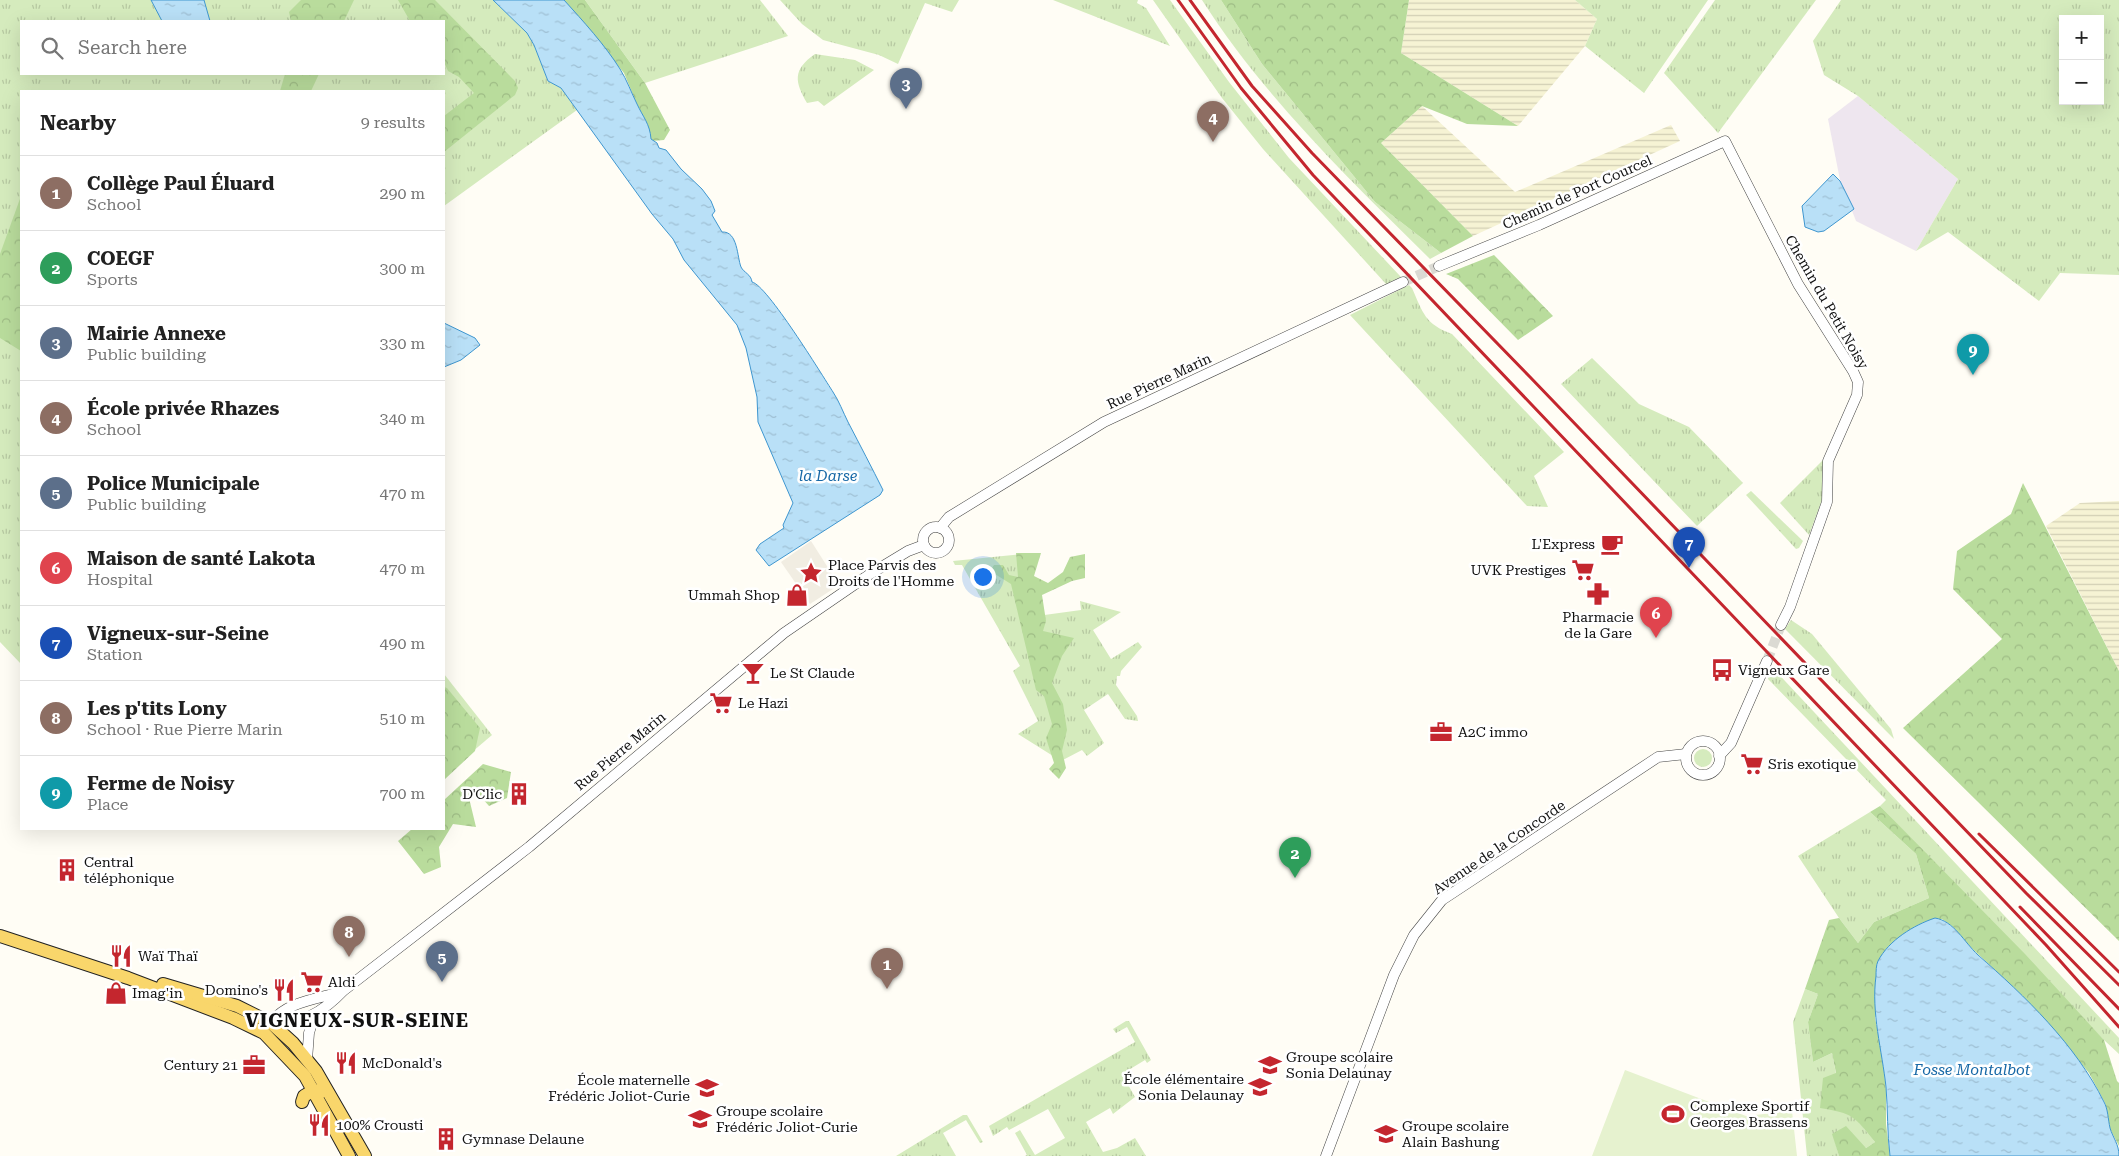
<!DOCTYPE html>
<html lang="en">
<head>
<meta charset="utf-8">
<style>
  body { margin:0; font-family:"Roboto Serif",serif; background:#f6f6f6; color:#222 }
  .controls { position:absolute; right:15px; top:15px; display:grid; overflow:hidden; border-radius:0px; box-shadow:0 5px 20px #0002 }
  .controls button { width:45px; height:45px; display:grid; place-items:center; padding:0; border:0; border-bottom:1px solid #e0e0e0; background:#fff; color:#222; font:25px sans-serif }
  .you { position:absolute; left:982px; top:576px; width:18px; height:18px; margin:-12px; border:4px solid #fff; border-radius:50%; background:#1a73e8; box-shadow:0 0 0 8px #1a73e833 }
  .badge { display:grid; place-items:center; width:32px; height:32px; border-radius:50%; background:#0b8043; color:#fff; font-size:16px; font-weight:700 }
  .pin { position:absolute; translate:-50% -41px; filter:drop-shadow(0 1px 2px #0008) }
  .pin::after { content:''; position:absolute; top:26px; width:18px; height:15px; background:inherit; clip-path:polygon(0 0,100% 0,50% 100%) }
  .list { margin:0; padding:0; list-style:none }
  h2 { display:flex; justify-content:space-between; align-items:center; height:65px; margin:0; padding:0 20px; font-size:21px }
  h2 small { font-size:16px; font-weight:400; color:#767676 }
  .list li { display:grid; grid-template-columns:32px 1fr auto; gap:15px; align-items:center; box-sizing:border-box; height:75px; padding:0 20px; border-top:1px solid #e0e0e0 }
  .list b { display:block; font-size:19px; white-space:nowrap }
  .list p { margin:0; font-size:16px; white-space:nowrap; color:#767676 }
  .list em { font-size:16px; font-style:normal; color:#767676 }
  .icon { flex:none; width:28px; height:28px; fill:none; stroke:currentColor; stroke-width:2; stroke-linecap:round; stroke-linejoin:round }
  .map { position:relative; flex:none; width:2119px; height:1156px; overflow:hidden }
  .search { position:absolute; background:#fff; box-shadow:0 5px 20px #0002; left:20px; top:20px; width:425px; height:55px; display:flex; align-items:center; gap:12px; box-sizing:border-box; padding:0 18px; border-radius:0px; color:#767676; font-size:19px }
  .panel { position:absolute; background:#fff; box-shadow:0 5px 20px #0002; left:20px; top:90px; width:425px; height:740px; border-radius:0px }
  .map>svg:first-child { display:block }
</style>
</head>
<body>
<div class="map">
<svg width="2119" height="1156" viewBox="0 0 2119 1156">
  <defs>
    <pattern id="farmland-rules" width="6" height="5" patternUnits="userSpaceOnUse" patternTransform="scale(1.25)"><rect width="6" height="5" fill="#f6f3d4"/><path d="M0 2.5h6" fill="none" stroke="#d2cfb5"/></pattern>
    <pattern id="grass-tufts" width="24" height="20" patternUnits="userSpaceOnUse" patternTransform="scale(1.25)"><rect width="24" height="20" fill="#d5ebbd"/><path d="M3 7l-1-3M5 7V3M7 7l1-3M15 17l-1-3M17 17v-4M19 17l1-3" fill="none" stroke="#b6c8a1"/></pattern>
    <pattern id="forest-crowns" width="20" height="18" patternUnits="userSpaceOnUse" patternTransform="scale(1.25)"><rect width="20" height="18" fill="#b9dc9c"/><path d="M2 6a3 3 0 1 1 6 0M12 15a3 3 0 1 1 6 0" fill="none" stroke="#9ebc85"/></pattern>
    <pattern id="water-ripples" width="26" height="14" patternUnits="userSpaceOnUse" patternTransform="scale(1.25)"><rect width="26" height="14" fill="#b9e0f7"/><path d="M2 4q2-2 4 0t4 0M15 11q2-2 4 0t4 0" fill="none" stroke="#9ebfd3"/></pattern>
  </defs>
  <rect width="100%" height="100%" fill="#fffdf5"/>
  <path fill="#eee6ef" d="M1858,96L1958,179L1916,251L1856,221L1840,180L1828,119Z"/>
  <g fill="url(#farmland-rules)">
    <path d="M1409,0H1575L1597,19L1585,46L1518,126L1401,53Z"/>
    <path d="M1422,106L1515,192L1671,125L1680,141L1473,236L1381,143Z"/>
    <path d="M2119,501V671L2046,526L2080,503Z"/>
  </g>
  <g fill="url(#grass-tufts)" fill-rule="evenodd">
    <path d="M0,0H493L527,33L534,45L548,81L561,88L577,110L444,206V91H21V664L0,642ZM21,21H444V74H21Z"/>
    <path d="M585,0H760L788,36L645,83Z"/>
    <path d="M780,0H959L952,12L925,3L898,64L879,55L823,40L802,24Z"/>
    <path d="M1053,0H1138L1137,3L1146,8L1170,46Z"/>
    <path d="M1153,0H1170L1229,82L1289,158L1401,277L1386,284L1263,149L1222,98Z"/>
    <path d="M1202,0H1221L1262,64L1375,202L1441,253L1430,259C1348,178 1264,97 1202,0Z"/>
    <path d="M1575,0H1708L1644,93L1585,46L1597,19Z"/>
    <path d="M1715,0H1816L1718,133L1664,73Z"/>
    <path d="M1841,0H2119V275L2060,273L2039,301L1948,232L1916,251L1958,179L1858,96L1824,75L1813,41ZM2063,19H2100V101H2063Z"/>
    <path d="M815,54L855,60L874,70L824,106L818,101L807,103C795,82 792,70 815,54Z"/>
    <path d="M1409,285L1412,288C1423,313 1425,324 1452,334L1564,452L1534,476L1548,507L1527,506L1350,315Z"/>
    <path d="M1592,358L1639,404L1689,427L1743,483L1697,526L1561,384Z"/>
    <path d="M1824,459L1822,500L1809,535L1780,503Z"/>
    <path d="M1751,491L1803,541L1799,548L1796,549L1746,495Z"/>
    <path d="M1024,554L1037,616L1081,610L1080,601L1121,612L1093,630L1111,659L1138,642L1142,647L1121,671L1120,676H1117L1116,685L1137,716L1138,721L1125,719L1108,694L1084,710L1104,743L1087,756L1082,750L1061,761L1018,734L1038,721L1013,671L1020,666L962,565H955L953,561Z"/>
    <path d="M1791,620L1812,634L1891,729L1894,739L1785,629Z"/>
    <path d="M1771,666L2119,1038V1054L2104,1040L1880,806L1886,800L1768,679Z"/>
    <path d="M444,674L492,735L444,776Z"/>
    <circle cx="1703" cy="758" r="9"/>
    <path d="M1870,812L1916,854L1929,898L1874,922L1858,943L1839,918L1798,856Z"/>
    <path d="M1805,989L1818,994L1808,1022L1813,1062L1832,1053L1836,1074L1849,1113L1858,1121L1875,1142L1866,1148L1833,1134L1839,1156H1807L1793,1022Z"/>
    <path d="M1126,1021H1129L1151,1060L1147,1063L1145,1060L1122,1074L1135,1097L1113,1114L1110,1108L1086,1122L1103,1152L1117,1148L1135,1138L1146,1156H1025L1027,1155L1015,1133L1020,1130L1035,1155L1065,1138L1048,1109L1009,1130L1007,1127L993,1136L989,1126L1135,1042L1127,1027L1116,1033L1113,1029Z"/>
    <path d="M963,1115H967L983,1142L980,1143L966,1120L943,1133L956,1156H896Z"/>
  </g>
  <g fill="url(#forest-crowns)">
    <path d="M301,0H354L344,21H291L289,12Z"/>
    <path d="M398,0H435L515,81L518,88L515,95L444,152V116L474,93L459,77L448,71L444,62V21H410Z"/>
    <path d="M563,0H585L645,83L670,130L664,140L652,141L624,73Z"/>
    <path d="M1221,0H1409L1401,53L1518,126L1467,124L1422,106L1381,143L1473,236L1441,253L1375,202L1262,64Z"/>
    <path d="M285,74H319L311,91H280Z"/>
    <path d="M21,196V351L0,338V254Z"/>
    <path d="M1494,255L1553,316L1518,340L1458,279L1446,274Z"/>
    <path d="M2023,483L2119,671V941L1903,728L2002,639L1953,589L1957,551L2011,514Z"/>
    <path d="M1016,553H1041L1034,576L1048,583L1063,572L1070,557L1085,554V578L1072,581L1042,595L1046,621L1043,631L1074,638L1062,656L1052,683L1063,704L1067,730L1062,751L1066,768L1059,779L1049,769L1054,763L1046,738L1052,724L1044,696L1036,690L1011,584L990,571L994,565H1003L1009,575L1018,577Z"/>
    <path d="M444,687L447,688L480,728L475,751L444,780Z"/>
    <path d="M483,764L511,772L507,798L489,806L475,790L469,798L476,827L453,824L439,847L441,867L424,874L398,841L412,829H444V800Z"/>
    <path d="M1880,806L2025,954L2104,1040L2117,1081L2119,1083V1146L2110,1129L2105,1103L2089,1073L2054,1031L2014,988L1962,939L1953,927L1942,919L1924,922L1900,937L1875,1018L1882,1051L1886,1090V1124L1890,1156H1839L1832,1134L1846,1126L1866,1148L1875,1142C1853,1115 1854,1114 1820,1108L1823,1078L1836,1073L1832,1053L1813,1062L1808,1022L1818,994L1805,989L1829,920L1839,918L1858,943L1874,922L1929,898L1916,854L1870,812Z"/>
  </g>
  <path fill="#e6f2cf" d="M1625,1070L1746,1116L1792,1111L1797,1156H1592Z"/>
  <path fill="#f1ede2" d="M811,541L839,585L810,604L781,562Z"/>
  <g fill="url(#water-ripples)" stroke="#3f96cf">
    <path d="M151,0H204L210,21H162Z"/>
    <path d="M493,0H564C583,21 605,45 620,69C627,80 631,92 637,104C643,117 650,124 651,139L657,143L659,148L666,150L681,169L702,189L711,201L715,211L712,215L722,232C738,231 737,257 741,267C744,273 751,274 752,282C767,285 822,375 833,392C839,401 843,412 848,422C860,445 872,468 883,490L880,495L769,566L756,550L760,544L784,528L783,525L793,503L758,422L757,397L746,348L737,325L684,260L673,239L652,214L561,88L548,81L534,45L527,33Z"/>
    <path d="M1833,174L1840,181L1854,209L1824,231L1818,232L1805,227L1802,206Z"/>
    <path d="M444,323L475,338L480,345L461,360L444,367Z"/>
    <path d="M1935,918C1954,921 1964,942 1978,955C2025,996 2076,1045 2104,1102C2108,1109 2108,1119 2110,1128C2113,1138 2119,1144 2119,1156H1890C1887,1133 1888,1110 1886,1087C1882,1050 1871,1013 1876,976C1876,972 1876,965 1878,961C1889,940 1914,925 1935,918Z"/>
  </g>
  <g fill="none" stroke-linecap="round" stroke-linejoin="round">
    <g stroke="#dbdad3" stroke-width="10" stroke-dasharray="10 5" stroke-linecap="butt">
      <path d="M1403,282L1439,266"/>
      <path d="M1767,661L1781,625"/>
    </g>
    <defs>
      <g id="minor">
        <path d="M1439,266L1539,225L1725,141L1798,284L1853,371L1858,382L1857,395L1828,461L1827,502L1790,607L1781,625"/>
        <circle cx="936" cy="540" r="13"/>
        <path d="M940,528L949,517L1104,422L1403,282"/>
        <circle cx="1703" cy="758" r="17"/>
        <path d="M1719,756L1731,743L1767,661"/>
        <path d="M343,991C319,999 286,1001 271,1023C301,1025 323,1012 343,991L529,847L784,633L870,574L908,551L924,545"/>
        <path d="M307,1060L309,1033L314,1016"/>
        <path d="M1326,1156L1394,975L1414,935L1442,900L1658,757L1686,754"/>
      </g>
      <g id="major">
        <path d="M0,936L128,978L233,1018L264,1033L305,1076L349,1156"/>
        <path d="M163,984L237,1006L271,1023L293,1043L316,1071L365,1156"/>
        <path d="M302,1102L304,1096L314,1090L321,1092"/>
      </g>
    </defs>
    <use href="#minor" stroke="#444" stroke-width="11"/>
    <use href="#major" stroke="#222" stroke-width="14"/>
    <use href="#minor" stroke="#fff" stroke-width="10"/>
    <use href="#major" stroke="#f9d66b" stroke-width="12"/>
    <g stroke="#c4262e" stroke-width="3">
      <path d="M1178,0L1241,88L1313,175L2046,945L2119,1027"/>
      <path d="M1190,0L1252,86L1312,153L1530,377L2026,893L2119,985"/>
      <path d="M1979,834L2119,972"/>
      <path d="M2020,907L2119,1009"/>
    </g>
  </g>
  <defs>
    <symbol id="cafe-bare" viewBox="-9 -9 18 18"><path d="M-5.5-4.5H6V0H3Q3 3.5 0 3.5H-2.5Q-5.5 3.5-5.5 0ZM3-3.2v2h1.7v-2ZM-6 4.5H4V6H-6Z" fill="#c4262e" stroke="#fff" stroke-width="2.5" paint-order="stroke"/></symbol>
    <symbol id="supermarket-bare" viewBox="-9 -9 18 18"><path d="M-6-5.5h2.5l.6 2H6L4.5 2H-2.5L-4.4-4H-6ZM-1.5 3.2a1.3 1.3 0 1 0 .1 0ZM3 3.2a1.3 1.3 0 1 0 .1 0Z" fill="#c4262e" stroke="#fff" stroke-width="2.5" paint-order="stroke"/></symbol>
    <symbol id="sight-bare" viewBox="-9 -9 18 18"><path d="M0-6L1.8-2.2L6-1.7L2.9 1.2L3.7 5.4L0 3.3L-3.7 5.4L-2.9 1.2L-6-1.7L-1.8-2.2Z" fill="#c4262e" stroke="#fff" stroke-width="2.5" paint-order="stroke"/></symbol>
    <symbol id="pharmacy-bare" viewBox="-9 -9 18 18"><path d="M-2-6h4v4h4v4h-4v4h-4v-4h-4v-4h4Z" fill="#c4262e" stroke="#fff" stroke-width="2.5" paint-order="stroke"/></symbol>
    <symbol id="shop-bare" viewBox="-9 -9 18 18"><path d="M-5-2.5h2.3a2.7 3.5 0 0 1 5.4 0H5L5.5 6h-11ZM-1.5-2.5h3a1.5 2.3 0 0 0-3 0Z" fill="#c4262e" stroke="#fff" stroke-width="2.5" paint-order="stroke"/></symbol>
    <symbol id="bus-bare" viewBox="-9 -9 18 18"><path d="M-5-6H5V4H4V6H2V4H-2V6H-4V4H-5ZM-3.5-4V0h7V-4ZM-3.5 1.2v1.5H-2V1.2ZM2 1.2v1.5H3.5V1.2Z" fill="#c4262e" stroke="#fff" stroke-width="2.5" paint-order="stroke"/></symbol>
    <symbol id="bar-bare" viewBox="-9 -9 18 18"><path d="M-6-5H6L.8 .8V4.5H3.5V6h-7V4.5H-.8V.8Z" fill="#c4262e" stroke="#fff" stroke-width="2.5" paint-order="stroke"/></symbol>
    <symbol id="office-bare" viewBox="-9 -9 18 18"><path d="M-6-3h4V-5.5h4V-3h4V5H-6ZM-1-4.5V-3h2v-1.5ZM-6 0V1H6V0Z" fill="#c4262e" stroke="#fff" stroke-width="2.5" paint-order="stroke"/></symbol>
    <symbol id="building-bare" viewBox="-9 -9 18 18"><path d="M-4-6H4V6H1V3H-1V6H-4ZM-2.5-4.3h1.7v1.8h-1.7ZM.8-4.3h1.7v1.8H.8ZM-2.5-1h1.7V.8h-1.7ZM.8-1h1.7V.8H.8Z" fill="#c4262e" stroke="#fff" stroke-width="2.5" paint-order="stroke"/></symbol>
    <symbol id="restaurant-bare" viewBox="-9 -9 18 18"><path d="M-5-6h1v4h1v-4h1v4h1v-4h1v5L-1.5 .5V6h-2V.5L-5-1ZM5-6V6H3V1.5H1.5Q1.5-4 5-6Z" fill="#c4262e" stroke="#fff" stroke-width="2.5" paint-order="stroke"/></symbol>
    <symbol id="school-bare" viewBox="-9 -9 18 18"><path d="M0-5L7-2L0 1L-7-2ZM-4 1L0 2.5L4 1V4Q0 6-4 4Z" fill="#c4262e" stroke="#fff" stroke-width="2.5" paint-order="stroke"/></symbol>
    <symbol id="stadium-bare" viewBox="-9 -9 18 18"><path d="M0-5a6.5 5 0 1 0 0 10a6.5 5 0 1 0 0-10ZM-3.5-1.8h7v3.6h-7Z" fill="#c4262e" stroke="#fff" stroke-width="2.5" paint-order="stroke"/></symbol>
  </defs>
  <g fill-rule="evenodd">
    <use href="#cafe-bare" x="1596" y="528" width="32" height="32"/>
    <use href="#supermarket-bare" x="1567" y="554" width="32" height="32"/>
    <use href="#sight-bare" x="795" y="557" width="32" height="32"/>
    <use href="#pharmacy-bare" x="1582" y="578" width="32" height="32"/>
    <use href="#shop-bare" x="781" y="579" width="32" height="32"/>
    <use href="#bus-bare" x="1706" y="654" width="32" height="32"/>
    <use href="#bar-bare" x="737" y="657" width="32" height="32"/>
    <use href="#supermarket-bare" x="705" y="687" width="32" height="32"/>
    <use href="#office-bare" x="1425" y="716" width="32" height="32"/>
    <use href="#supermarket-bare" x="1736" y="748" width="32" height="32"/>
    <use href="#building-bare" x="503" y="778" width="32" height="32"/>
    <use href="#building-bare" x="51" y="854" width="32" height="32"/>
    <use href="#restaurant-bare" x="105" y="940" width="32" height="32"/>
    <use href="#supermarket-bare" x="296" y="966" width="32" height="32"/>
    <use href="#restaurant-bare" x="268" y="974" width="32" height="32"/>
    <use href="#shop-bare" x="100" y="977" width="32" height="32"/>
    <use href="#restaurant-bare" x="330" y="1047" width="32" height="32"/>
    <use href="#office-bare" x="238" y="1049" width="32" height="32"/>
    <use href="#school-bare" x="1254" y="1049" width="32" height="32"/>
    <use href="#school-bare" x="1244" y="1071" width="32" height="32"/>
    <use href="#school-bare" x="691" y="1072" width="32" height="32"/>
    <use href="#stadium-bare" x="1657" y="1098" width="32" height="32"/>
    <use href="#school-bare" x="684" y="1103" width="32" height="32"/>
    <use href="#restaurant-bare" x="303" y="1109" width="32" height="32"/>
    <use href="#school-bare" x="1370" y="1118" width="32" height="32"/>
    <use href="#building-bare" x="430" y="1123" width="32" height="32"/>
  </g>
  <g text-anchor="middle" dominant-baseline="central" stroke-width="5" stroke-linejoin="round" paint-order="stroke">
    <g font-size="14" fill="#111" stroke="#fff">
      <text transform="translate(1577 192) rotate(-24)">Chemin de Port Courcel</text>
      <text transform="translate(1827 302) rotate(60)">Chemin du Petit Noisy</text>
      <text transform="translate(1159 381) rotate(-25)">Rue Pierre Marin</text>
      <text transform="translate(620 751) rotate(-40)">Rue Pierre Marin</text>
      <text transform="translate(1499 847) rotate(-34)">Avenue de la Concorde</text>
    </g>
    <g font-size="14" fill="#111" stroke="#fff" text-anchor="start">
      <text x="1595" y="544" text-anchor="end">L'Express</text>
      <text x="828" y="565">Place Parvis des<tspan x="828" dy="16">Droits de l'Homme</tspan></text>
      <text x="1566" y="570" text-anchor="end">UVK Prestiges</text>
      <text x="780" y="595" text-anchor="end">Ummah Shop</text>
      <text x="1598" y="617" text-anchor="middle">Pharmacie<tspan x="1598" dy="16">de la Gare</tspan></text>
      <text x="1738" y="670">Vigneux Gare</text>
      <text x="770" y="673">Le St Claude</text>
      <text x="738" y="703">Le Hazi</text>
      <text x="1458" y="732">A2C immo</text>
      <text x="1768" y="764">Sris exotique</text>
      <text x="502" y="794" text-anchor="end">D'Clic</text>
      <text x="84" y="862">Central<tspan x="84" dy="16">téléphonique</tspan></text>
      <text x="138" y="956">Waï Thaï</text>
      <text x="328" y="982">Aldi</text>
      <text x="268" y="990" text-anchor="end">Domino's</text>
      <text x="132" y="993">Imag'in</text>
      <text x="1286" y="1057">Groupe scolaire<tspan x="1286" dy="16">Sonia Delaunay</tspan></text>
      <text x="362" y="1063">McDonald's</text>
      <text x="238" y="1065" text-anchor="end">Century 21</text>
      <text x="1244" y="1079" text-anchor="end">École élémentaire<tspan x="1244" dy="16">Sonia Delaunay</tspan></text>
      <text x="690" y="1080" text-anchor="end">École maternelle<tspan x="690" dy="16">Frédéric Joliot-Curie</tspan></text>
      <text x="1690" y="1106">Complexe Sportif<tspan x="1690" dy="16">Georges Brassens</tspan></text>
      <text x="716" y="1111">Groupe scolaire<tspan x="716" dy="16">Frédéric Joliot-Curie</tspan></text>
      <text x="336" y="1125">100% Crousti</text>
      <text x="1402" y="1126">Groupe scolaire<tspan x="1402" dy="16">Alain Bashung</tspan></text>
      <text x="462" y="1139">Gymnase Delaune</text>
    </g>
    <g font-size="15" font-style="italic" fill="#1768a6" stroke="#fff">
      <text x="828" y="476">la Darse</text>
      <text x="1972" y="1070">Fosse Montalbot</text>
    </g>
    <g font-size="19" font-weight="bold" letter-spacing="1" fill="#111" stroke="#fff">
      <text x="357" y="1020">VIGNEUX-SUR-SEINE</text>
    </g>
  </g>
</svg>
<div class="controls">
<button>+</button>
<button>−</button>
</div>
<div class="you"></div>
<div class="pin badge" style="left:887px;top:989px;background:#8d6e63">1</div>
<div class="pin badge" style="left:1295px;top:878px;background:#2e9e5b">2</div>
<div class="pin badge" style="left:906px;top:109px;background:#5c6f8a">3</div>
<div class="pin badge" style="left:1213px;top:142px;background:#8d6e63">4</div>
<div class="pin badge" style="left:442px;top:982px;background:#5c6f8a">5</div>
<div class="pin badge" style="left:1656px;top:638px;background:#e0444e">6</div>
<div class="pin badge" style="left:1689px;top:568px;background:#1a4fb4">7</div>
<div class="pin badge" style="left:349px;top:957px;background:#8d6e63">8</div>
<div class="pin badge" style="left:1973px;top:375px;background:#0f9aa8">9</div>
<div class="search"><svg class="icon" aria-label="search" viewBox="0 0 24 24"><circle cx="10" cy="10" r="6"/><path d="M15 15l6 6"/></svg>Search here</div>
<section class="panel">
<h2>Nearby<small>9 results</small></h2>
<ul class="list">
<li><span class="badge" style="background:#8d6e63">1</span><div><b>Collège Paul Éluard</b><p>School</p></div><em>290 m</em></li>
<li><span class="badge" style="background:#2e9e5b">2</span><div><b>COEGF</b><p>Sports</p></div><em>300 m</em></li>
<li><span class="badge" style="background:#5c6f8a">3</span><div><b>Mairie Annexe</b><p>Public building</p></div><em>330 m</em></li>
<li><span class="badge" style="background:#8d6e63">4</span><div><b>École privée Rhazes</b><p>School</p></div><em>340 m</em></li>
<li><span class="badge" style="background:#5c6f8a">5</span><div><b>Police Municipale</b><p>Public building</p></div><em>470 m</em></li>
<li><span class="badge" style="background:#e0444e">6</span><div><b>Maison de santé Lakota</b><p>Hospital</p></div><em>470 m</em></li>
<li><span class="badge" style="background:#1a4fb4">7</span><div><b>Vigneux-sur-Seine</b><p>Station</p></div><em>490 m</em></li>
<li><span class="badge" style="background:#8d6e63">8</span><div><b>Les p'tits Lony</b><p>School · Rue Pierre Marin</p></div><em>510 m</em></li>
<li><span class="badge" style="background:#0f9aa8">9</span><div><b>Ferme de Noisy</b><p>Place</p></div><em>700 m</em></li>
</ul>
</section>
</div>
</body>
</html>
